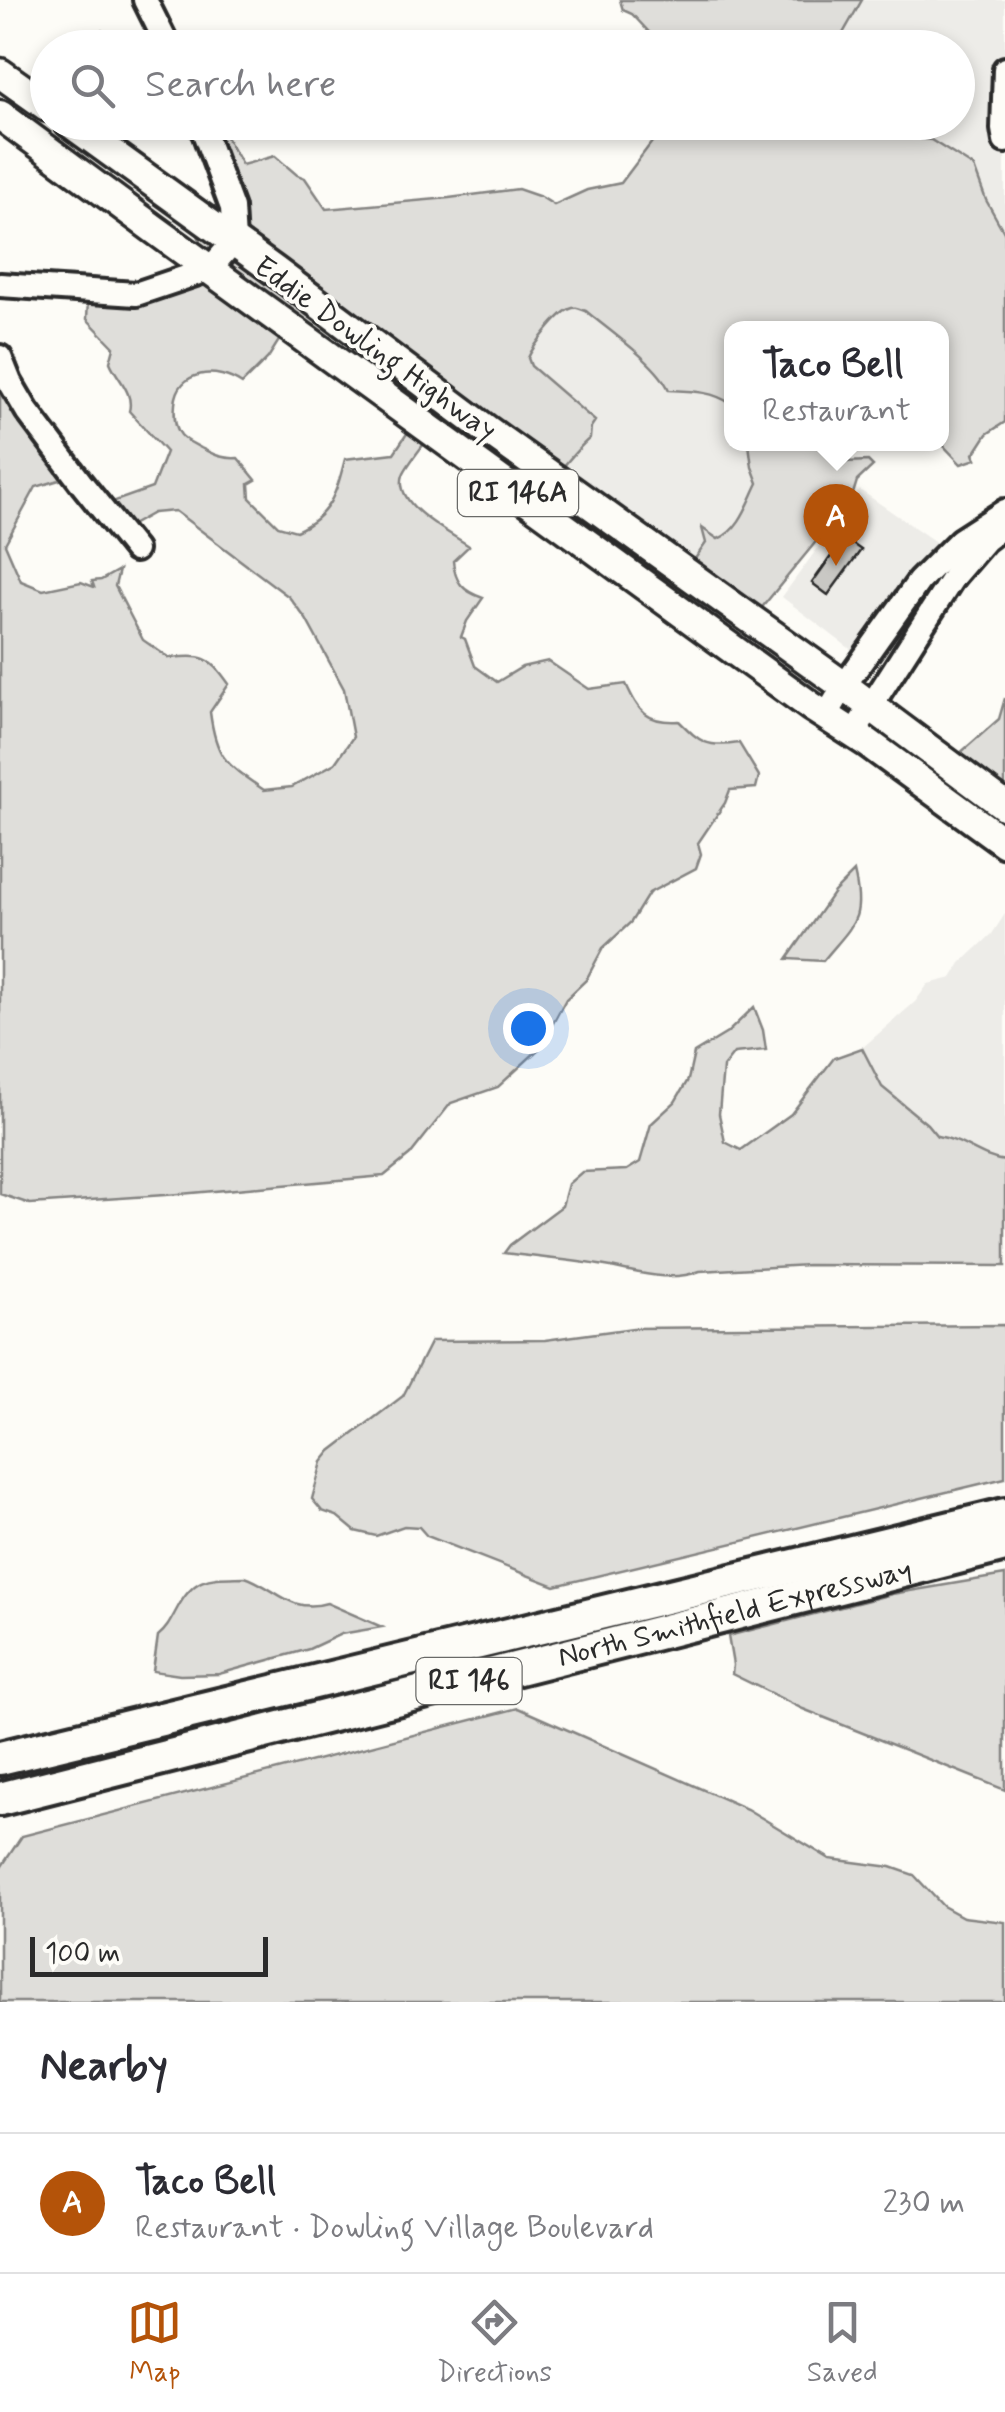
<!DOCTYPE html>
<html lang="en">
<head>
<meta charset="utf-8">
<style>
  body { margin:0; font-family:Mynerve,sans-serif; background:#f7f7f7; color:#2b2b33 }
  .scale { position:absolute; left:30px; bottom:25px; width:238px; box-sizing:border-box; padding-left:10px; border:5px solid #2b2b2b; border-top:0; font-size:28px; line-height:35px; white-space:nowrap; color:#2b2b2b; -webkit-text-stroke:8px #fdfcf7; paint-order:stroke }
  .you { position:absolute; left:528px; top:1028px; width:35px; height:35px; margin:-25px; border:8px solid #fff; border-radius:50%; background:#1a73e8; box-shadow:0 0 0 15px #1a73e833 }
  .badge { display:grid; place-items:center; width:65px; height:65px; border-radius:50%; background:#b45309; color:#fff; font-size:32px; font-weight:700 }
  .pin { position:absolute; translate:-50% -82px; filter:drop-shadow(0 2px 5px #0008) }
  .pin::after { content:''; position:absolute; top:52px; width:35px; height:30px; background:inherit; clip-path:polygon(0 0,100% 0,50% 100%) }
  .popup { position:absolute; left:724px; top:321px; width:225px; height:130px; box-sizing:border-box; display:grid; place-content:center; border-radius:20px; background:#fff; filter:drop-shadow(0 2px 8px #0005); font-size:32px; white-space:nowrap; color:#7c7c81 }
  .popup b { font-size:38px; color:#2b2b33 }
  .popup::after { content:''; position:absolute; left:50%; top:100%; margin-left:-20px; border:20px solid transparent; border-top-color:#fff }
  .list { margin:0; padding:0; list-style:none }
  h2 { display:flex; justify-content:space-between; align-items:center; height:130px; margin:0; padding:0 40px; font-size:42px }
  h2 small { font-size:32px; font-weight:400; color:#7c7c81 }
  .list li { display:grid; grid-template-columns:65px 1fr auto; gap:30px; align-items:center; box-sizing:border-box; height:140px; padding:0 40px; border-top:2px solid #e1e1e2 }
  .list b { display:block; font-size:38px; white-space:nowrap }
  .list p { margin:0; font-size:32px; white-space:nowrap; color:#7c7c81 }
  .list em { font-size:32px; font-style:normal; color:#7c7c81 }
  .icon { flex:none; width:55px; height:55px; fill:none; stroke:currentColor; stroke-width:2; stroke-linecap:round; stroke-linejoin:round }
  .map { position:relative; flex:none; width:1005px; height:2002px; overflow:hidden }
  .search { position:absolute; background:#fff; box-shadow:0 5px 15px #0003; left:30px; right:30px; top:30px; height:110px; display:flex; align-items:center; gap:25px; box-sizing:border-box; padding:0 35px; border-radius:55px; color:#7c7c81; font-size:38px }
  .sheet { height:270px; background:#fff }
  nav { display:flex; justify-content:space-around; align-items:center; box-sizing:border-box; height:140px; border-top:2px solid #e1e1e2; background:#fff; font-size:28px; color:#7c7c81 }
  nav a { display:grid; justify-items:center; gap:5px }
  nav .on { color:#b45309 }
  .map>svg:first-child { display:block }
</style>
</head>
<body>
<div class="map">
<svg width="1005" height="2002" viewBox="0 0 1005 2002">
  <rect width="100%" height="100%" fill="#fdfcf7"/>
  <filter id="ink" filterUnits="userSpaceOnUse"><feTurbulence type="fractalNoise" baseFrequency=".01" numOctaves="2"/><feDisplacementMap in="SourceGraphic" scale="20" xChannelSelector="R" yChannelSelector="G"/><feConvolveMatrix kernelMatrix="1 2 1 2 8 2 1 2 1" color-interpolation-filters="sRGB"/></filter>
  <g filter="url(#ink)">
    <g fill="#edece8">
      <path d="M862,0H1005V234L986,200L974,167L931,140L912,138L889,131L879,123L958,122V48H839L841,37Z"/>
      <path d="M575,307L586,311L650,365L665,379L669,390L702,392L723,398L731,404V444H749L752,467L758,483L739,522L728,535L718,539L703,530L706,542L685,573L557,474L575,451L590,438L531,366L528,358L532,347L567,310Z"/>
      <path d="M860,490L937,543L853,651L782,597Z"/>
      <path d="M1005,914V1161L993,1159L954,1139L937,1136L927,1124L882,1087L862,1048L915,1002L928,984L952,978L961,963L992,934Z"/>
    </g>
    <g fill="#dfdeda" stroke="#858482" stroke-width="2.5" fill-rule="evenodd">
      <path d="M620,0H862L841,37L839,47L664,48L632,14L623,10Z"/>
      <path d="M218,123L242,165L275,156L297,175L305,178L326,209L449,198L518,189L541,197L554,205L587,190L621,183L658,134L656,126L650,123H879L889,131L912,138L931,140L974,167L986,200L1005,234V422L987,434L974,454L976,459L961,464L941,443V328H731V404C713,391 691,391 669,390C657,363 609,331 586,311C579,309 577,306 570,309C558,314 533,346 528,358L531,366L595,421L591,427L590,438C571,454 559,474 543,491L444,418C436,429 406,465 403,475C393,505 449,532 469,546L453,561C455,583 463,591 483,598L467,621L461,637L465,639L475,666L497,682L522,667L548,661L589,689L626,684C639,712 646,723 679,721C701,743 707,748 739,743L759,776L756,788L730,790L725,803L698,843L701,854L696,868L649,893L631,922L603,948L586,980L566,999L539,1049L498,1087L451,1103L410,1155L384,1176L180,1194L30,1204L0,1194V373L76,475L36,487L5,544L21,581L43,590L81,582L94,587L92,581L101,580L119,570L115,586L143,640L169,658C203,655 209,655 229,684L210,712C216,759 226,764 264,790L292,787L335,763L353,737L344,689L306,619L289,597L175,511L153,513L121,531L101,506L152,488L166,452L129,411C134,392 117,379 110,362L114,347L87,319L88,300L179,287L191,252L200,240L188,212L244,247L215,177L202,127ZM288,326L416,420L394,453L345,459C336,494 330,516 296,531L278,526L250,498L249,484L256,480L238,458C222,459 215,455 201,448C194,444 186,441 181,435C174,426 174,415 175,404C178,369 217,367 242,384L268,358Z"/>
      <path d="M749,444H834L832,450L845,462L868,461L873,466L857,481L852,497L844,493L846,499C831,510 815,517 819,538L750,622L685,573L706,543L702,528L718,539C740,530 748,503 758,483L752,467Z"/>
      <path d="M1005,698V838L934,776L999,719Z"/>
      <path d="M854,872C866,921 852,925 823,961L787,959L834,892Z"/>
      <path d="M754,1007L763,1030L766,1050L734,1053L723,1067L719,1114L725,1142L741,1150L791,1114L834,1058L862,1048L882,1087L927,1124L937,1136C964,1140 980,1158 1005,1161V1266L808,1265L700,1271C667,1284 633,1270 599,1265C567,1260 535,1257 504,1253L510,1245L562,1206L568,1184L582,1172L627,1170L640,1162L651,1124L675,1102L688,1080L694,1053L727,1033Z"/>
      <path d="M1005,1325V1478L555,1586L427,1536L419,1527L404,1526L376,1536L355,1531L337,1516L322,1511L312,1499L322,1462L331,1451L403,1396L431,1341L545,1340L633,1328Z"/>
      <path d="M1005,1575V1790L803,1709L732,1674L733,1665L728,1636L892,1594Z"/>
      <path d="M245,1577C277,1588 290,1614 327,1603L382,1627L341,1634L309,1649L219,1674L180,1675L153,1671L158,1636C167,1629 171,1620 177,1609C195,1575 210,1578 245,1577Z"/>
      <path d="M518,1708L747,1809L830,1859L891,1867L914,1875L943,1906L963,1917L1005,1922V2002H0V1869L22,1836Z"/>
    </g>
    <g fill="#c9c8c4" stroke="#2b2b2b" stroke-width="2.5">
      <path d="M102,31L122,48H89Z"/>
      <path d="M844,538L861,550L828,595L812,583Z"/>
    </g>
    <g fill="none" stroke-linecap="round" stroke-linejoin="round">
      <defs>
        <g id="minor">
          <path d="M145,0L169,48"/>
          <path d="M1005,69L1003,129L1005,141"/>
          <path d="M0,285L136,294L210,269L234,241L232,208L200,122"/>
          <path d="M0,357L10,382L27,411L82,484L135,550"/>
          <path d="M826,716L844,686L919,581L960,540L1005,511"/>
          <path d="M853,734L954,576L985,540L1002,527"/>
        </g>
        <g id="major">
          <path d="M0,73L48,107"/>
          <path d="M0,115L154,229L812,707L868,743L1005,843"/>
          <path d="M69,122L275,271L487,430L844,686L1005,806"/>
        </g>
        <g id="highway">
          <path d="M0,1758L1005,1515"/>
          <path id="s1" d="M0,1799L1005,1545"/>
        </g>
      </defs>
      <use href="#minor" stroke="#2b2b2b" stroke-width="30"/>
      <use href="#major" stroke="#2b2b2b" stroke-width="35"/>
      <use href="#highway" stroke="#2b2b2b" stroke-width="40"/>
      <use href="#minor" stroke="#fdfcf7" stroke-width="22"/>
      <use href="#major" stroke="#fdfcf7" stroke-width="28"/>
      <use href="#highway" stroke="#fdfcf7" stroke-width="32"/>
    </g>
  </g>
  <g text-anchor="middle" dominant-baseline="central" stroke-width="8" stroke-linejoin="round" paint-order="stroke">
    <g fill="#fdfcf7" stroke="#6a6a68" stroke-width="2.5">
      <rect x="458" y="470" width="120" height="46" rx="8"/>
      <rect x="416.5" y="1658" width="105" height="46" rx="8"/>
    </g>
    <g font-size="28" font-weight="bold" fill="#2b2b2b">
      <text x="518" y="493">RI 146A</text>
      <text x="469" y="1681">RI 146</text>
    </g>
    <g font-size="30" fill="#2b2b2b" stroke="#fdfcf7">
      <text transform="translate(375 349) rotate(36)">Eddie Dowling Highway</text>
      <text stroke="none"><textPath href="#s1" startOffset="758">North Smithfield Expressway</textPath></text>
    </g>
  </g>
</svg>
<div class="scale">100 m</div>
<div class="you"></div>
<div class="pin badge" style="left:836px;top:566px">A</div>
<div class="popup"><b>Taco Bell</b>Restaurant</div>
<div class="search"><svg class="icon" aria-label="search" viewBox="0 0 24 24"><circle cx="10" cy="10" r="6"/><path d="M15 15l6 6"/></svg>Search here</div>
</div>
<section class="sheet">
<h2>Nearby<small></small></h2>
<ul class="list">
<li><span class="badge">A</span><div><b>Taco Bell</b><p>Restaurant · Dowling Village Boulevard</p></div><em>230 m</em></li>
</ul>
</section>
<nav>
<a class="on"><svg class="icon" aria-label="map" viewBox="0 0 24 24"><path d="M3 6l6-2 6 2 6-2v14l-6 2-6-2-6 2zM9 4v14M15 6v14"/></svg>Map</a>
<a><svg class="icon" aria-label="directions" viewBox="0 0 24 24"><path d="M12 3l9 9-9 9-9-9zM9 14v-3h6M13 9l2 2-2 2"/></svg>Directions</a>
<a><svg class="icon" aria-label="saved" viewBox="0 0 24 24"><path d="M7 4h10v16l-5-4-5 4z"/></svg>Saved</a>
</nav>
</body>
</html>
